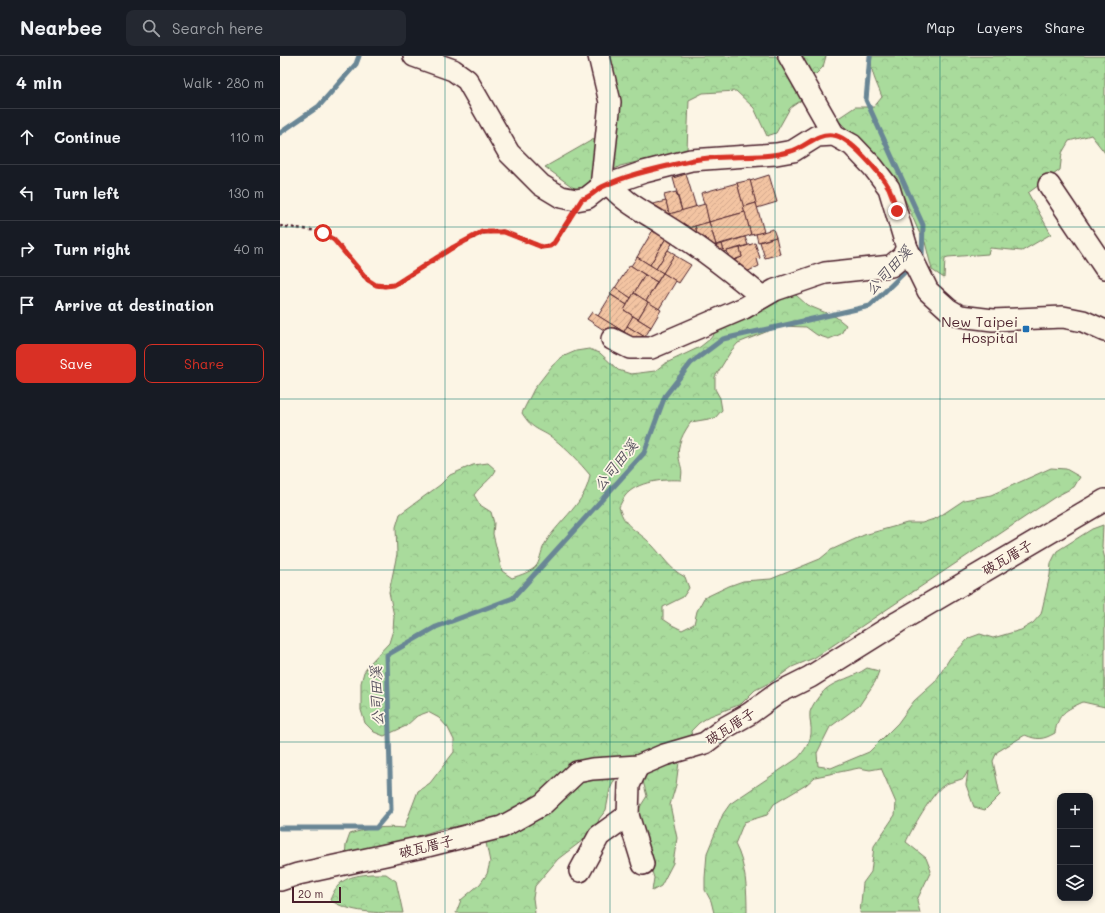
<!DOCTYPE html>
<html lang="en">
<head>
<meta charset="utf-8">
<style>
  body { margin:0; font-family:Mali,"LXGW WenKai TC",sans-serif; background:#242831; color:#f1f3f6 }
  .controls { position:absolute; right:12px; bottom:12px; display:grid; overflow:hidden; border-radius:8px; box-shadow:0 2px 6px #0003 }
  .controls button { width:36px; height:36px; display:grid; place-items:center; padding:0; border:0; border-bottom:1px solid #363941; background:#171b24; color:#f1f3f6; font:20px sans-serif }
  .scale { position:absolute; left:12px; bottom:10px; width:49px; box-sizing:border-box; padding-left:4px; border:2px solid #4a1f2b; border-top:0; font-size:11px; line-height:14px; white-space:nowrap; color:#4a1f2b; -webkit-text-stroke:3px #fcf5e5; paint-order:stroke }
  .stop { position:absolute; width:12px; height:12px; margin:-9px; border:3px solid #d93025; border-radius:50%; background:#fff }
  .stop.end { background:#d93025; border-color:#fff; box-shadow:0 1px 4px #0008 }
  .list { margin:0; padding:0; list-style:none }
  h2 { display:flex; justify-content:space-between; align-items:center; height:52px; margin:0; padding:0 16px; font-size:17px }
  h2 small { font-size:13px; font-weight:400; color:#9ea1a6 }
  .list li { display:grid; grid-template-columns:26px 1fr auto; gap:12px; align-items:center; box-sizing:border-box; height:56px; padding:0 16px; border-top:1px solid #363941 }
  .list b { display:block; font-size:15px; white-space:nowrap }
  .list em { font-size:13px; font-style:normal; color:#9ea1a6 }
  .actions { display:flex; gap:8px; padding:12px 16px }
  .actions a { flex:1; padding:9px 0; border:1px solid #d93025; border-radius:8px; text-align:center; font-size:14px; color:#d93025 }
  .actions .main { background:#d93025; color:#fff }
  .icon { flex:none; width:22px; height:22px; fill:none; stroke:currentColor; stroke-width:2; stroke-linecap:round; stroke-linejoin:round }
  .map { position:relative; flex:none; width:825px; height:857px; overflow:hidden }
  header { display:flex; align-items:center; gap:24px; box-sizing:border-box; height:56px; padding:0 20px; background:#171b24; border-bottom:1px solid #363941 }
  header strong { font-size:19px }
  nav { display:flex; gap:22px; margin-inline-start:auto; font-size:14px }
  .search { width:280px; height:36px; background:#242831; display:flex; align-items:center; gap:10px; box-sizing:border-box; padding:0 14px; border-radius:8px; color:#9ea1a6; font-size:15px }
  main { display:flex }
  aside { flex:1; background:#171b24 }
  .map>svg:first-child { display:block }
</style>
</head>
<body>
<header>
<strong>Nearbee</strong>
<div class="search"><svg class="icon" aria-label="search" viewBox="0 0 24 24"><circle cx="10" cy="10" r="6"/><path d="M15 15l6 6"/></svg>Search here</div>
<nav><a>Map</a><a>Layers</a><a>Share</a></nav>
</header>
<main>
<aside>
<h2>4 min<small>Walk · 280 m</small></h2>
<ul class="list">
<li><svg class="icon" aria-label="ahead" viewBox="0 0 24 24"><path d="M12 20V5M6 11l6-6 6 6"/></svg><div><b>Continue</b></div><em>110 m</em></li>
<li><svg class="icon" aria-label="left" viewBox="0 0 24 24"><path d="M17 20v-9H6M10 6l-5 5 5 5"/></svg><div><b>Turn left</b></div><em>130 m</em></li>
<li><svg class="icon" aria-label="right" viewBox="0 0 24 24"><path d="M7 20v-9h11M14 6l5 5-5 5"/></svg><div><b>Turn right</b></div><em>40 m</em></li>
<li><svg class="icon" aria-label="arrive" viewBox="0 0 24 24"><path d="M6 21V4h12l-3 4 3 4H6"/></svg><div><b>Arrive at destination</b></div></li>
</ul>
<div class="actions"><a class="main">Save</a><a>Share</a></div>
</aside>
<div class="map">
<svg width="825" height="857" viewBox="0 0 825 857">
  <defs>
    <pattern id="forest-crowns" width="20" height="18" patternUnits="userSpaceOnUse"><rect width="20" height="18" fill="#a9db9c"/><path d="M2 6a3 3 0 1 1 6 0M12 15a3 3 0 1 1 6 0" fill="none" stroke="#93bc87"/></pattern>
    <pattern id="building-hatch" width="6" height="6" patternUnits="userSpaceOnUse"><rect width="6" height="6" fill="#f3c4a2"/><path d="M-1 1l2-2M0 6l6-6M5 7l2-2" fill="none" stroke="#d2a88c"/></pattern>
  </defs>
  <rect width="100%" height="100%" fill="#fcf5e5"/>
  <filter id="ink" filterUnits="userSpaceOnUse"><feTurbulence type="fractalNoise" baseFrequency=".025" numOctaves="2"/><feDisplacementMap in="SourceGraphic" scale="8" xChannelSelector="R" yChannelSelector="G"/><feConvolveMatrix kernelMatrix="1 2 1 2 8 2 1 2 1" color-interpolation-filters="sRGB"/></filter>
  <g filter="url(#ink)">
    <g fill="url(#forest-crowns)" stroke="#7a7d64">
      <path d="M312,0H496L523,43L510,52L496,77L487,80L474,52L456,35L423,37L409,44L407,94L340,110L298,135L265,111L321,79L324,58Z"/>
      <path d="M511,0H546L543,11L536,18L526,20Z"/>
      <path d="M592,0H825V97L811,79L789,85L782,97L780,114L748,137L771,178L742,195L710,192L708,198L668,201L665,202L664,222L652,214L645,186L639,176L615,121L557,63L575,51H594L602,41C597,27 589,15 592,0Z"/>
      <path d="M467,234H503L516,239L527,249L556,261L566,269L561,278L549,283L537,279L526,271L501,270L458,287L451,295L435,321V333L440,342L442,354L435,362L411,366C404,376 396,389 399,402C401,413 403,412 401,424C384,423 357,425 345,440C343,443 341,447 339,451C345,473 358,474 371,488C383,500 389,513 405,521L409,532L403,541L383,551V563L392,569L402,574L414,568L417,555L424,542L449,530L463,525L491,523L540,503L551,494L584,479L627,467H642L657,462L684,444L711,439L771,412L786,413L800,421L794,431L775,441L534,602L512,611L493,625L475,634L461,648L430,660L419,667L411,675L413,686L399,706L396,729L390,749L397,782L393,807L381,830L372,835L374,822L356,763L360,751L367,740L361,718L344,716L335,723L330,733L326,754L319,763L315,775L278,803L255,830L253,842L255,857H176L181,844L200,828L207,818L210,806L205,782L174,771L163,772L129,783L99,789L65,800L66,789L70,778C87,772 105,770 124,772L138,735L150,727L174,696V684L168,672L159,662L148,656L137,660L126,670L104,680L94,676L85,667L81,654V627L84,616L92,605L109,587L113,574L114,560L109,536L117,498L116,471L120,458L160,429L170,419L193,409L208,407L216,414C211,424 201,429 194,439L200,449L211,456L214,467L213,478L222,515L232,522C240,519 252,516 257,509C261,502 261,493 266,486C280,463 306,447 310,419C299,406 287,393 274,383C259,372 253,375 242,357L254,333L272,310L282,301L296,295L309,293L320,297L338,314L351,318L375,315L384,308L420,291L430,283Z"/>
      <path d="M823,469L822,491L825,503V651L803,646C786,654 778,657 775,677C763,684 757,684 745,679L717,696L713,705L720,739L705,754L694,751L686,729L688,715L684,722C678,725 668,726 663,730C653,736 631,774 626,786L646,802L651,815L637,844L640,857H580L583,827L591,816L594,790L615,759L616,747L601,712L590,714L579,712L535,721L526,729L494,748L487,759L464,766L455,788C466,809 467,833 467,857H434L431,845L425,834V822L427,797L443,758L450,748L460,741L518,702C524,695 530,687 531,678C532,671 529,663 530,656C532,649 540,638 546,633C557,624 573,622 587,612L599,615L595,626L579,650L550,671L537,697L538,710L551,712L589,696L618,667L634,645L655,626L670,602L689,582L700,578L713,582L741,574L753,567L761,558L770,519L771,507L777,495L812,473Z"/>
      <path d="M91,818H106L116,825L123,857C97,857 70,857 50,844C58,823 69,820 91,818Z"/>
    </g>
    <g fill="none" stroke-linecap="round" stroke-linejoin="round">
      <g stroke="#698695" stroke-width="5">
        <path d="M590,0L586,44L643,169L642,200L638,203"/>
        <path d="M0,77L39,50L76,8L79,0"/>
        <path d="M0,772H96L111,754L107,599L156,571L233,542L364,397L385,340L411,307L443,283L590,250L631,210"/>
      </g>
    </g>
    <g fill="url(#building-hatch)" stroke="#4a1f2b">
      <path d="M406,118L416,151L402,155L393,122Z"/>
      <path d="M489,119L497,146L477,152L470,125Z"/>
      <path d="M470,124L476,147L463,151L457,127Z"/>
      <path d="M457,127L465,156L429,166L421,137Z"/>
      <path d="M396,136L402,155L389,158L384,139Z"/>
      <path d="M386,145L389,158L377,162L373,148Z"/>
      <path d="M476,147L484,176L471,179L463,151Z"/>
      <path d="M425,148L429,166L399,175L382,160Z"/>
      <path d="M465,156L471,179L436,189L429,166Z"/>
      <path d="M429,166L436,189L422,193L415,170Z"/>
      <path d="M415,170L421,189L399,175Z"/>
      <path d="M493,173L496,181L478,186L476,178Z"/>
      <path d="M373,174L386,182L370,209L357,201Z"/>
      <path d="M465,181L468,189L444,196L442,188Z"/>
      <path d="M496,181L500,198L485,202L480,186Z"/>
      <path d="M386,182L393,186L376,213L370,209Z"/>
      <path d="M475,187L480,202L477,203L479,210L460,219L454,204L462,201L460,192Z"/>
      <path d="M442,188L444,196L429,200L427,192Z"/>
      <path d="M460,192L462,201L450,205L447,195Z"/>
      <path d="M388,194L395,198L383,217L376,213Z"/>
      <path d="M394,199L411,209L399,227L383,217Z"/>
      <path d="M357,201L383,217L377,226L351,210Z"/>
      <path d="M350,209L365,219L351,242L335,232Z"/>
      <path d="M383,217L396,225L379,253L366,245Z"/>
      <path d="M365,219L377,226L366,245L354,237Z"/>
      <path d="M335,231L351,242L347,249L330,238Z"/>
      <path d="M354,237L368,246L358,263L344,254Z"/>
      <path d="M331,239L347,249L344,254L353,260L344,276L318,260Z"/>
      <path d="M368,246L381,254L371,271L358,263Z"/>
      <path d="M312,256L349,279L344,287L307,263Z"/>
      <path d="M353,260L371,271L365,281L347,270Z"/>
      <path d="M347,270L365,281L361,286L344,276Z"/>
    </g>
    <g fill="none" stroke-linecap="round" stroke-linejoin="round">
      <defs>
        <g id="minor">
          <path d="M134,0L173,14L187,24L229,97L261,129L281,141L296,144L307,142L321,131L364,116L411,104L496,98L513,95L537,80L554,79L572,89L593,111L609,132L627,192L648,235L668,253L680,260L713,264L783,261L803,265L825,275"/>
          <path d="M319,0L330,46L321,131"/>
          <path d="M509,0L554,79"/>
          <path d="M329,128C345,147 363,155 383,168C416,188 453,217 482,241"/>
          <path d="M769,129L825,212"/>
          <path d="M332,283L350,292H371L464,252L495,234L545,217L611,210L622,201L627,192"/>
          <path d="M348,759L363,808"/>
          <path d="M300,815L319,780L348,759L349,729L358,710"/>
          <path d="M0,824L18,818L147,790L222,771L263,748L297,716L312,713L358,710L384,699L425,687L446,671L469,658L498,637L530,621L618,566L825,444"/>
        </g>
      </defs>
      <use href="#minor" stroke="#4a1f2b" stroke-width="24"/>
      <path stroke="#4a1f2b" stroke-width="2.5" stroke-dasharray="3 3" stroke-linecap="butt" d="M0,170C11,172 33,173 43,177C64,185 75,219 95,229C101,231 108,230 114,229L172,192L202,177L223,175L262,191L270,190L274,187L291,161"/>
      <use href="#minor" stroke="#fcf5e5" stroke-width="21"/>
    </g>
  </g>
  <g fill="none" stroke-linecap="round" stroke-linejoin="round" filter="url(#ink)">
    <path stroke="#d93025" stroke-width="5" d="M43,177L54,184L88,224L96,229L105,230L114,229L172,192L202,176H224L262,191L270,190L274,187L302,143C310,142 314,135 322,131C348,118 380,112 409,105C442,97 479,105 511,95C527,91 535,77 553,79C569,80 602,119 609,132C612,139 615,148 617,155"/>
  </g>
  <path fill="none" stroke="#0f766e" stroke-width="1" stroke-opacity="0.55" d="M165,0V857M330,0V857M495,0V857M660,0V857M0,171H825M0,343H825M0,514H825M0,686H825"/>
  <rect fill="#1f6fb2" stroke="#fcf5e5" stroke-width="1.5" x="742" y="269" width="8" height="8" rx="2"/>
  <g text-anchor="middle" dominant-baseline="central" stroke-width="3.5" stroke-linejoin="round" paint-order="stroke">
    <g font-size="14" fill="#4a1f2b" stroke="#fcf5e5" text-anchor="end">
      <text x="738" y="265">New Taipei<tspan x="738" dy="16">Hospital</tspan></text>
    </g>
    <g font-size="14" fill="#4a1f2b" stroke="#fcf5e5">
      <text transform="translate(727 501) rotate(-30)">破瓦厝子</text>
      <text transform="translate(450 670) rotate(-33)">破瓦厝子</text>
      <text transform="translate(146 790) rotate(-14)">破瓦厝子</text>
    </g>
    <g font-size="15" font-style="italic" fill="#595360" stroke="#fcf5e5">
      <text transform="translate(608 214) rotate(-47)">公司田溪</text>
      <text transform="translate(335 409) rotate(-51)">公司田溪</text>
      <text transform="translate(96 640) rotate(-92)">公司田溪</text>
    </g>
  </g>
</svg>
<div class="controls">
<button>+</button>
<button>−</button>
<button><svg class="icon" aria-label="layers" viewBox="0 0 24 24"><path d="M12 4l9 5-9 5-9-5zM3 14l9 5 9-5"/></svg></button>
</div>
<div class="scale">20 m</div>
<div class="stop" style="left:43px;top:177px"></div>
<div class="stop end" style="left:617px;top:155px"></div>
</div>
</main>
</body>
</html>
